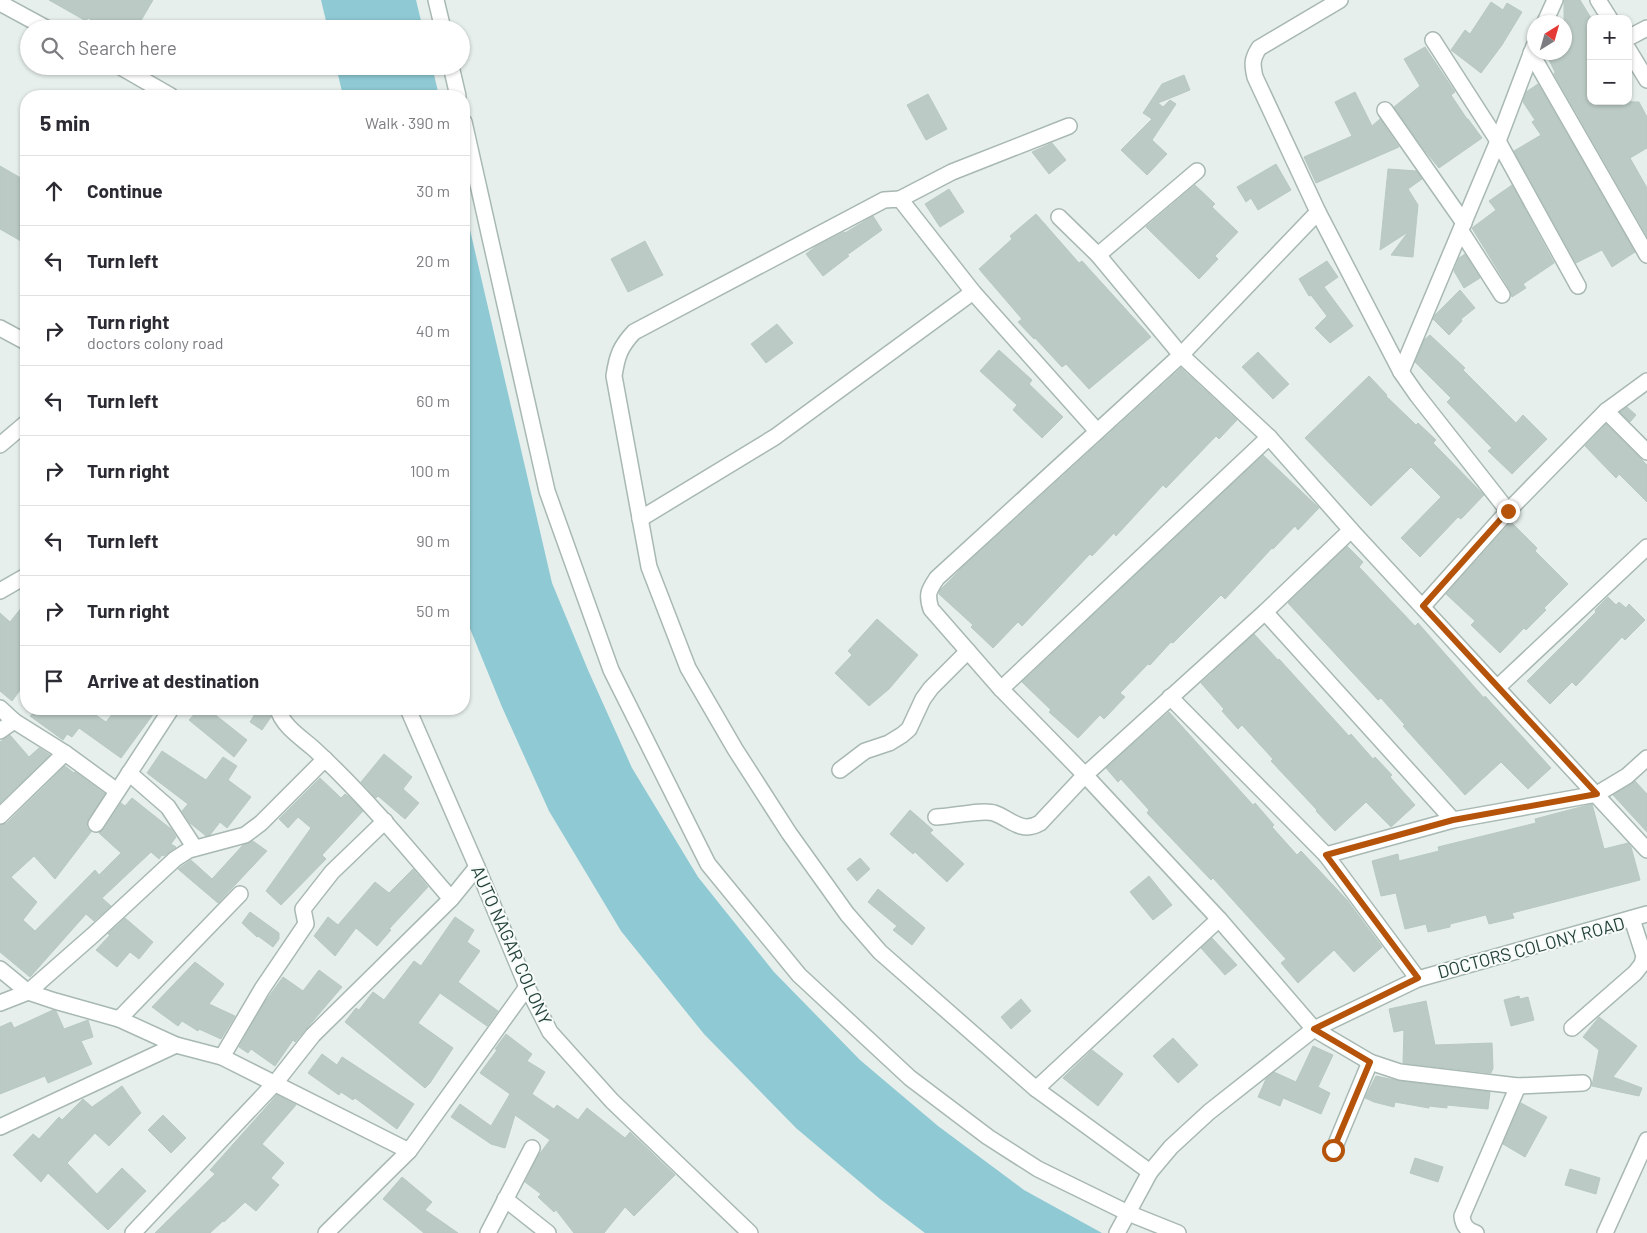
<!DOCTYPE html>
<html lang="en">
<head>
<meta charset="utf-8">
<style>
  body { margin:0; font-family:Barlow,sans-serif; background:#f2f2f3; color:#2b2b33 }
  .controls { position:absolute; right:15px; top:15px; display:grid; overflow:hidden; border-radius:10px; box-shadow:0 1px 4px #0004 }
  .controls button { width:45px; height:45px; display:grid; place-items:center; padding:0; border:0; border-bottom:1px solid #e1e1e2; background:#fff; color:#2b2b33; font:25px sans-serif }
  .compass { position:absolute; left:1527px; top:15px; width:45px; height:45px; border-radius:50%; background:#fff; box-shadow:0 1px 4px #0004; rotate:37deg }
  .stop { position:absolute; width:15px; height:15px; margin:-11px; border:4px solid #b45309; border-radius:50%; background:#fff }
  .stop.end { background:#b45309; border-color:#fff; box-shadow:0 1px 5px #0008 }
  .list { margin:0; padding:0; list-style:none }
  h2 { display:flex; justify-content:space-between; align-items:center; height:65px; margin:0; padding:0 20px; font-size:21px }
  h2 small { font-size:16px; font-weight:400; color:#7c7c81 }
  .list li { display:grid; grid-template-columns:32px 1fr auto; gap:15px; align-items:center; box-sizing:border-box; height:70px; padding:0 20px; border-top:1px solid #e1e1e2 }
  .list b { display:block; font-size:19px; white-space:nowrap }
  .list p { margin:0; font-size:16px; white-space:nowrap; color:#7c7c81 }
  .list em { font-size:16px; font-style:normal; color:#7c7c81 }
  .icon { flex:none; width:28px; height:28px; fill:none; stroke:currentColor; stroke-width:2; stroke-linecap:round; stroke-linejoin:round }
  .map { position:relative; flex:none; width:1647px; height:1233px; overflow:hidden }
  .search { position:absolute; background:#fff; box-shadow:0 1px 4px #0004; left:20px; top:20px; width:450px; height:55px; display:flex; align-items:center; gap:12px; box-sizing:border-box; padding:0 18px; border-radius:28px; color:#7c7c81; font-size:19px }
  .panel { position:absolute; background:#fff; box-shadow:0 1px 4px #0004; left:20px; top:90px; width:450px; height:625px; border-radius:20px }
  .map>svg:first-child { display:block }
</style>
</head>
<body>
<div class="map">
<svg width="1647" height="1233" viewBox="0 0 1647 1233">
  <rect width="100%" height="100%" fill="#e6efeb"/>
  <g fill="#8ec9d4">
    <path d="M321,0H416L423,29H328Z"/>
    <path d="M336,66H432L439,96H343Z"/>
    <path d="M464,204L552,583L588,670L632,768L698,877L774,972L860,1060L938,1126L1024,1190L1102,1233H925L880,1199L796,1128L704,1034L621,931L549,811L502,707L464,614Z"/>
  </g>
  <g fill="#bbcac4" stroke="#b8c9c2">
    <path d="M49,0H153L136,29H107L88,18L86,21Z"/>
    <path d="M1564,0H1580L1591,18V101L1639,102L1647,117V148L1630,158L1647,188V236L1554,74L1555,72L1545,52H1564Z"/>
    <path d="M1491,2L1503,10L1507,3L1522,12L1502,45L1481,73L1451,50L1465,30L1470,34Z"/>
    <path d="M1425,47L1455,92L1451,95L1467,119H1468L1482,138L1439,168L1426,152L1394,107L1420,86L1404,59Z"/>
    <path d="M1184,75L1190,90L1158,103L1163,107L1170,100L1176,104L1152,140L1167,154L1147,175L1121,150L1152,119L1143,113L1162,84Z"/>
    <path d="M1538,84L1635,252L1612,267L1602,250L1576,263L1514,151L1541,135L1532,122L1535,120L1523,102L1526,92Z"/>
    <path d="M1355,92L1372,126L1380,119L1399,147L1316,183L1304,157L1352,136L1335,102Z"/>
    <path d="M928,94L947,129L926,140L907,105Z"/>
    <path d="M1052,143L1066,160L1049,174L1032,152Z"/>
    <path d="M1276,164L1291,190L1258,210L1251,198L1246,202L1237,187Z"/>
    <path d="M0,166L26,181V244L0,229Z"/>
    <path d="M1388,169L1417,171L1422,179L1408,189L1418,205L1413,257L1391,255L1408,232L1380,250Z"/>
    <path d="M1195,185L1215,204L1212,207L1238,232L1215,256L1218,259L1199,279L1146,227Z"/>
    <path d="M1512,185L1554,263L1523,284L1526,288L1512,297L1510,290L1472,228L1496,210L1489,201Z"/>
    <path d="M949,189L964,212L940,227L925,204Z"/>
    <path d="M1036,214L1079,263L1082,261L1151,337L1089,389L1066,364L1062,367L1035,338L1034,339L1018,322L1022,319L979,269L1012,239L1010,236Z"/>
    <path d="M873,216L882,230L847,255L849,256L823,276L806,254L815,247L844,232L845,233Z"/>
    <path d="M645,241L663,275L628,292L611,259Z"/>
    <path d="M1465,254L1480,278L1464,288L1454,271L1459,258Z"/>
    <path d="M1327,261L1338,277L1324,287L1353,326L1330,343L1315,328L1327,316L1311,295L1309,296L1299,279Z"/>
    <path d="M1460,290L1475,308L1461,319L1462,321L1449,335L1433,319L1435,315Z"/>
    <path d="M777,324L793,343L766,363L751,344Z"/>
    <path d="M1430,335L1465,368L1463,370L1516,423L1523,415L1547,439L1512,474L1488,451L1492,448L1447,402L1451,398L1415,362L1424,340Z"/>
    <path d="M999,350L1032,380L1029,384L1063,417L1042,438L1013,410L1017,405L980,371Z"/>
    <path d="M1258,352L1289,384L1273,399L1242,367Z"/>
    <path d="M1181,368L1237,420L1219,439L1216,436L1166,488L1163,485L1116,536L1114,533L1092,556L1090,554L1022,626L1018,622L993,648L971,627L973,625L939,594L940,590L965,565Z"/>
    <path d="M1369,376L1387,395L1386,396L1416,425L1418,423L1436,440L1433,443L1484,495L1461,519L1458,517L1420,557L1401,538L1441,497L1411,467L1371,506L1305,438Z"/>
    <path d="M1627,407L1636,415L1630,422L1620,412Z"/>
    <path d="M1606,424L1647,465V502L1619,474L1616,478L1585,446Z"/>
    <path d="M1263,455L1319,508L1298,530L1295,526L1273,549L1272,548L1225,599L1221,595L1173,643L1171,642L1150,665L1148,664L1120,693L1125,697L1104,719L1100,715L1078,738L1049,712L1051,710L1022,682Z"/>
    <path d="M1511,522L1537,548L1535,551L1568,584L1544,608L1546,610L1526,630L1524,628L1500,653L1471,625L1475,621L1446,594Z"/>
    <path d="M1347,546L1363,562L1359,567L1415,626L1418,623L1484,698L1485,696L1551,768L1528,789L1501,762L1465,795L1403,726L1405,725L1381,698L1378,700L1288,603Z"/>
    <path d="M1608,597L1616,605L1619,602L1626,608L1629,604L1645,620L1625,640L1622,637L1576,686L1572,682L1550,704L1527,681L1596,612L1595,610Z"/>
    <path d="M26,602V682L12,701L0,691V613L10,622Z"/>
    <path d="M877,619L918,655L889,689L869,706L835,673L852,655L848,651Z"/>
    <path d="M1254,634L1278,660L1279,659L1349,736L1351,734L1373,759L1375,757L1392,775L1390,777L1415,805L1391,827L1366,802L1335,831L1316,811L1317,810L1271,761L1273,759L1242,725L1238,729L1222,711L1224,709L1201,683Z"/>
    <path d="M39,709H87L106,722L116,709H157L121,758L79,728L72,737L67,734L63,740L30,716Z"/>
    <path d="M199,709H208L247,740L234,757L189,720Z"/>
    <path d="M258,709H265L269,712L271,717L262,730L250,722Z"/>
    <path d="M1169,712L1253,805L1255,803L1274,825L1272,827L1297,855L1301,851L1347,900L1382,947L1354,972L1334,950L1298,983L1281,963L1286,959L1213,878L1211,880L1147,813L1149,810L1121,779L1118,782L1106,768Z"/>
    <path d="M10,735L29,757L39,748L50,755L0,803V742Z"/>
    <path d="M162,751L206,780L223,757L237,766L228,780L251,797L227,828L220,822L210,835L206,836L190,823L182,811L188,804L147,773Z"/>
    <path d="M384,754L412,777L403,789L419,803L405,819L378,796L376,798L361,782Z"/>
    <path d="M65,766L74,773L75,772L105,794L88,819L87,828L91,832L55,879L34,856L11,877L37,902L23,920L35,931L95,870L99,875L121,853L99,833L104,829L121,803L125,806L132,798L171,829L176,837L171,844L176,847L164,856L162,855L159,859L151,852L102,898L111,906L94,921L86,914L30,977L0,952V825L7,823Z"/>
    <path d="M320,778L341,798L345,794L349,797L363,811L322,855L326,859L281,905L266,891L311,828L298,817L288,828L279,819Z"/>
    <path d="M1635,781L1647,794V832L1613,795Z"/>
    <path d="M1592,804L1604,849L1628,843L1631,847L1640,880L1512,913L1514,918L1489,924L1486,915L1450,924V927L1428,932L1426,924L1405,929L1396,893L1381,896L1372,861L1398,854L1399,861L1439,851L1438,847L1536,823L1535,819Z"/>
    <path d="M910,810L933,830L930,833L964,864L947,882L915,852L913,854L890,834Z"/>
    <path d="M253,841L267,851L218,903L178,869L191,860L212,879L243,845Z"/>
    <path d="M860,858L870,869L857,881L847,869Z"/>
    <path d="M413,869L428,887L389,929L391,930L377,946L356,928L335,956L314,936L328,917L338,925L375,882L389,893Z"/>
    <path d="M1149,876L1172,905L1153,920L1130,892Z"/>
    <path d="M878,889L925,928L912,945L893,930L897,926L868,902Z"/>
    <path d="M250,912L279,933V939L273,947L258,936L257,937L242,923Z"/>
    <path d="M455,917L474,930L467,942L480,951L458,982L498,1011L487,1026L440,993L418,1023L453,1048L430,1083L425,1088L345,1022L356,1008L359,1010L373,992L384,1000L414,961L421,966Z"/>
    <path d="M125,918L153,942L139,959L130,952L117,967L96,950L110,935L108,934Z"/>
    <path d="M1212,938L1237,965L1225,975L1201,948Z"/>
    <path d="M195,962L224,984L209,1004L235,1016L221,1039L199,1029L198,1031L182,1021L178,1026L152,1007Z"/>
    <path d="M319,970L342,987L295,1042L293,1040L275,1066L251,1049L248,1053L239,1047L264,1003L283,977L303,991Z"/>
    <path d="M1519,996L1520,999L1528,997L1534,1020L1511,1026L1504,1000Z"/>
    <path d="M1021,999L1031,1011L1011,1029L1001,1017Z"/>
    <path d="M1426,1001L1435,1045L1492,1043L1493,1068L1491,1073L1403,1063L1404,1030L1394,1032L1389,1009Z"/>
    <path d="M53,1010L56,1011L64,1029L88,1020L93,1037L81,1041L92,1064L48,1083L45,1076L0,1094V1027L11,1022L14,1028Z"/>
    <path d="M1599,1017L1637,1046L1613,1077L1642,1088L1639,1096L1592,1086L1599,1050L1583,1037Z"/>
    <path d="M506,1034L532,1054L527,1061L545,1072L532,1094L554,1109L557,1105L578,1120L587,1108L625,1138L630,1132L675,1175L634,1216L625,1207L604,1233H574L556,1210L554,1212L538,1197L541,1194L525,1182L538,1156L550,1140L515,1115L505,1148L491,1144L451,1117L460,1104L491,1126L510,1094L480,1073L497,1050L495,1049Z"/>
    <path d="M1173,1038L1198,1065L1178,1083L1153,1056Z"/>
    <path d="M1313,1046L1333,1055L1318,1087L1330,1093L1321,1114L1283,1098L1280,1106L1258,1097L1266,1079L1274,1072L1296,1082Z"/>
    <path d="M1092,1050L1123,1074L1098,1106L1063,1078Z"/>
    <path d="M322,1054L337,1065L342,1057L414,1104L397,1129L355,1098L353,1100L341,1092L339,1095L308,1073Z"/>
    <path d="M1376,1076L1399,1081L1490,1092L1488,1109L1447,1105V1108L1429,1106V1108L1395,1102L1394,1107L1374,1102L1365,1098Z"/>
    <path d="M122,1086L141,1113L109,1146L95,1133L67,1163L97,1194L122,1168L146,1191L108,1230L48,1173L41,1182L13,1155L33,1134L39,1139L59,1117L62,1120L83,1099L92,1107Z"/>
    <path d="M277,1095L296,1105L262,1144L284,1163L271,1178L279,1185L256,1211L245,1202L224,1222L223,1221L210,1233H155L215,1174L210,1170Z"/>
    <path d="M1521,1103L1547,1117L1525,1157L1503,1144Z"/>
    <path d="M163,1115L186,1138L171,1153L148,1130Z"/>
    <path d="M1415,1158L1443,1167L1438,1182L1410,1173Z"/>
    <path d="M1570,1169L1600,1178L1596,1194L1565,1185Z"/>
    <path d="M402,1177L432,1202L425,1210L458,1233H424L383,1199Z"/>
  </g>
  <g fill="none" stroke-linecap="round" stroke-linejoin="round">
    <defs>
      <g id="minor">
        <path d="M436,0L443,29"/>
        <path d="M1340,0L1259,48C1252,59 1252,64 1255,77L1318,212L1401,372L1417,395L1508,511"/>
        <path d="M1598,0L1610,19"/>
        <path d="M0,3L48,29"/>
        <path d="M1545,22L1555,0"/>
        <path d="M1628,38L1647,28"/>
        <path d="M1433,40L1498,141L1578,286"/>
        <path d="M1628,49L1647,80"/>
        <path d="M1531,53L1647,255"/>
        <path d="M119,66L171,96"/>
        <path d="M451,66L458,96"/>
        <path d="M1385,110L1464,223"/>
        <path d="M464,122L547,491L611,670L708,864L799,975L910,1078L988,1137L1038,1169L1128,1213L1178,1233"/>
        <path d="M1197,171L1098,255L1181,355L1269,437L1351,530L1647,850"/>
        <path d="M900,199L952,172L1069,126"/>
        <path d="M1318,212L1181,355L937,578C929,590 926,594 931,609L1001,689L1085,775L1219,919L1314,1029L1370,1062L1400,1072L1518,1086L1583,1083"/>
        <path d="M1059,217L1098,255"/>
        <path d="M1461,231L1502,295"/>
        <path d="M0,328L26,342"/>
        <path d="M1401,372L1498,141L1534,46"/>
        <path d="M1606,411L1647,452"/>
        <path d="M1097,431L973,292L900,199L884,200L634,332C620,347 617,356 614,376L649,567L688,668L735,749L789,833L847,914L880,952L1036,1089L1150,1172"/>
        <path d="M0,445L26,423"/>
        <path d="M640,519L775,437L973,292"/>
        <path d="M0,591L26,576"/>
        <path d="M1423,606L1508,511L1606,411L1647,381"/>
        <path d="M1265,612L1453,820"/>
        <path d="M1498,687L1647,547"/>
        <path d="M1001,689L1269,437"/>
        <path d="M1170,697L1326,855L1418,979"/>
        <path d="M0,708L14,721L65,753L117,791"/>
        <path d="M278,709C282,725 300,737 313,748C363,794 407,847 451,899"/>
        <path d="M408,709L477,867L527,987L550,1032L612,1101L750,1233"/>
        <path d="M0,731L14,721"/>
        <path d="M840,770L865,751L889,743L902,735L909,729L923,699L931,688L968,651"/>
        <path d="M129,773L168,807L195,848"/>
        <path d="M0,816L65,753"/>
        <path d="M936,817C950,817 983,809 994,813C1011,819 1021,834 1040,823L1085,775L1265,612L1351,530"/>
        <path d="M96,824L171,709"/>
        <path d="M1326,855L1453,820L1597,794L1627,776L1647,758"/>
        <path d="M0,969L28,992L55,1001L119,1019L176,1045L222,1057L409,1151"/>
        <path d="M0,1003L28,992L93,935L175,859L189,850L245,835L261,823L325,759"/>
        <path d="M119,1019L240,894"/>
        <path d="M1572,1028L1635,973L1642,964L1644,956L1632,919"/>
        <path d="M222,1057L262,989L306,924L303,909L332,872L385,821"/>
        <path d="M1036,1089L1219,919"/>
        <path d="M0,1127L176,1045"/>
        <path d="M1333,1151L1370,1062"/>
        <path d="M505,1199L548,1233"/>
        <path d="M133,1233L276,1082L313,1035L451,899L477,867"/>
        <path d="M326,1233L409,1151L527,987"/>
        <path d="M488,1233L532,1148"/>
        <path d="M1117,1233L1150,1172L1171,1147L1209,1112L1314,1029L1418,979L1647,914"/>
        <path d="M1476,1233C1467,1230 1463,1226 1462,1216L1518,1086"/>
        <path d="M1605,1233L1647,1140"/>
      </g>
    </defs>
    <use href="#minor" stroke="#a8b8b2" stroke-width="18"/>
    <use href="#minor" stroke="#fff" stroke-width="15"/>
  </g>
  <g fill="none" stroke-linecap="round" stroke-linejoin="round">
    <path stroke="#b45309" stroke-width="6" d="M1333,1150L1370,1062L1314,1029L1418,978L1326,855L1453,820L1597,794L1423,606L1508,511"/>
  </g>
  <g text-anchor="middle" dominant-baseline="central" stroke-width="4" stroke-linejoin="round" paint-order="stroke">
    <g font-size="18" fill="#24423a" stroke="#f7fbf9">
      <text transform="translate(512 945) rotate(66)">AUTO NAGAR COLONY</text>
      <text transform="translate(1531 947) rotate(-15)">DOCTORS COLONY ROAD</text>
    </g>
  </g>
</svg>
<div class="controls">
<button>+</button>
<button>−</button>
</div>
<svg class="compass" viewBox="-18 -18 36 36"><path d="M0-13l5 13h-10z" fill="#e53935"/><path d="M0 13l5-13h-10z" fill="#7c7c81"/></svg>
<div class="stop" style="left:1333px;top:1150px"></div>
<div class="stop end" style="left:1508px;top:511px"></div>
<div class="search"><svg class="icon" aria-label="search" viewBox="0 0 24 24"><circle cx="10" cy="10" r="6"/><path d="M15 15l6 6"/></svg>Search here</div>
<section class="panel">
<h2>5 min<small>Walk · 390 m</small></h2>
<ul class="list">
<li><svg class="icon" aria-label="ahead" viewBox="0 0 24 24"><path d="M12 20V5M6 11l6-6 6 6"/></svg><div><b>Continue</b></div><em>30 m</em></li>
<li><svg class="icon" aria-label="left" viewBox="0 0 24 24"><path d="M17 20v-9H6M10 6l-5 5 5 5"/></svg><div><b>Turn left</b></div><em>20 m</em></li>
<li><svg class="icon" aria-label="right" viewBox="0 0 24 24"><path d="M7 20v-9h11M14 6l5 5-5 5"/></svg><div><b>Turn right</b><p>doctors colony road</p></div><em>40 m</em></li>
<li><svg class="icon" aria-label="left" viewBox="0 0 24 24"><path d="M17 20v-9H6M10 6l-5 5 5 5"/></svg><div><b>Turn left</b></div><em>60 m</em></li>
<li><svg class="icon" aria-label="right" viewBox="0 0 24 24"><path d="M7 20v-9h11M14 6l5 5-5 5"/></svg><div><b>Turn right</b></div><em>100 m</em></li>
<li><svg class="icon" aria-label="left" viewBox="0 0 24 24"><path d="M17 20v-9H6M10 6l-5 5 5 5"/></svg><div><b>Turn left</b></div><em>90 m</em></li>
<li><svg class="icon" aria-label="right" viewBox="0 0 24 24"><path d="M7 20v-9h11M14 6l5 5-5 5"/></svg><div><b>Turn right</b></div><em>50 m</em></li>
<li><svg class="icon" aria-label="arrive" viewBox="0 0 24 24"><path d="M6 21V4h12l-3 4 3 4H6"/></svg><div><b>Arrive at destination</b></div></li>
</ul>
</section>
</div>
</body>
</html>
